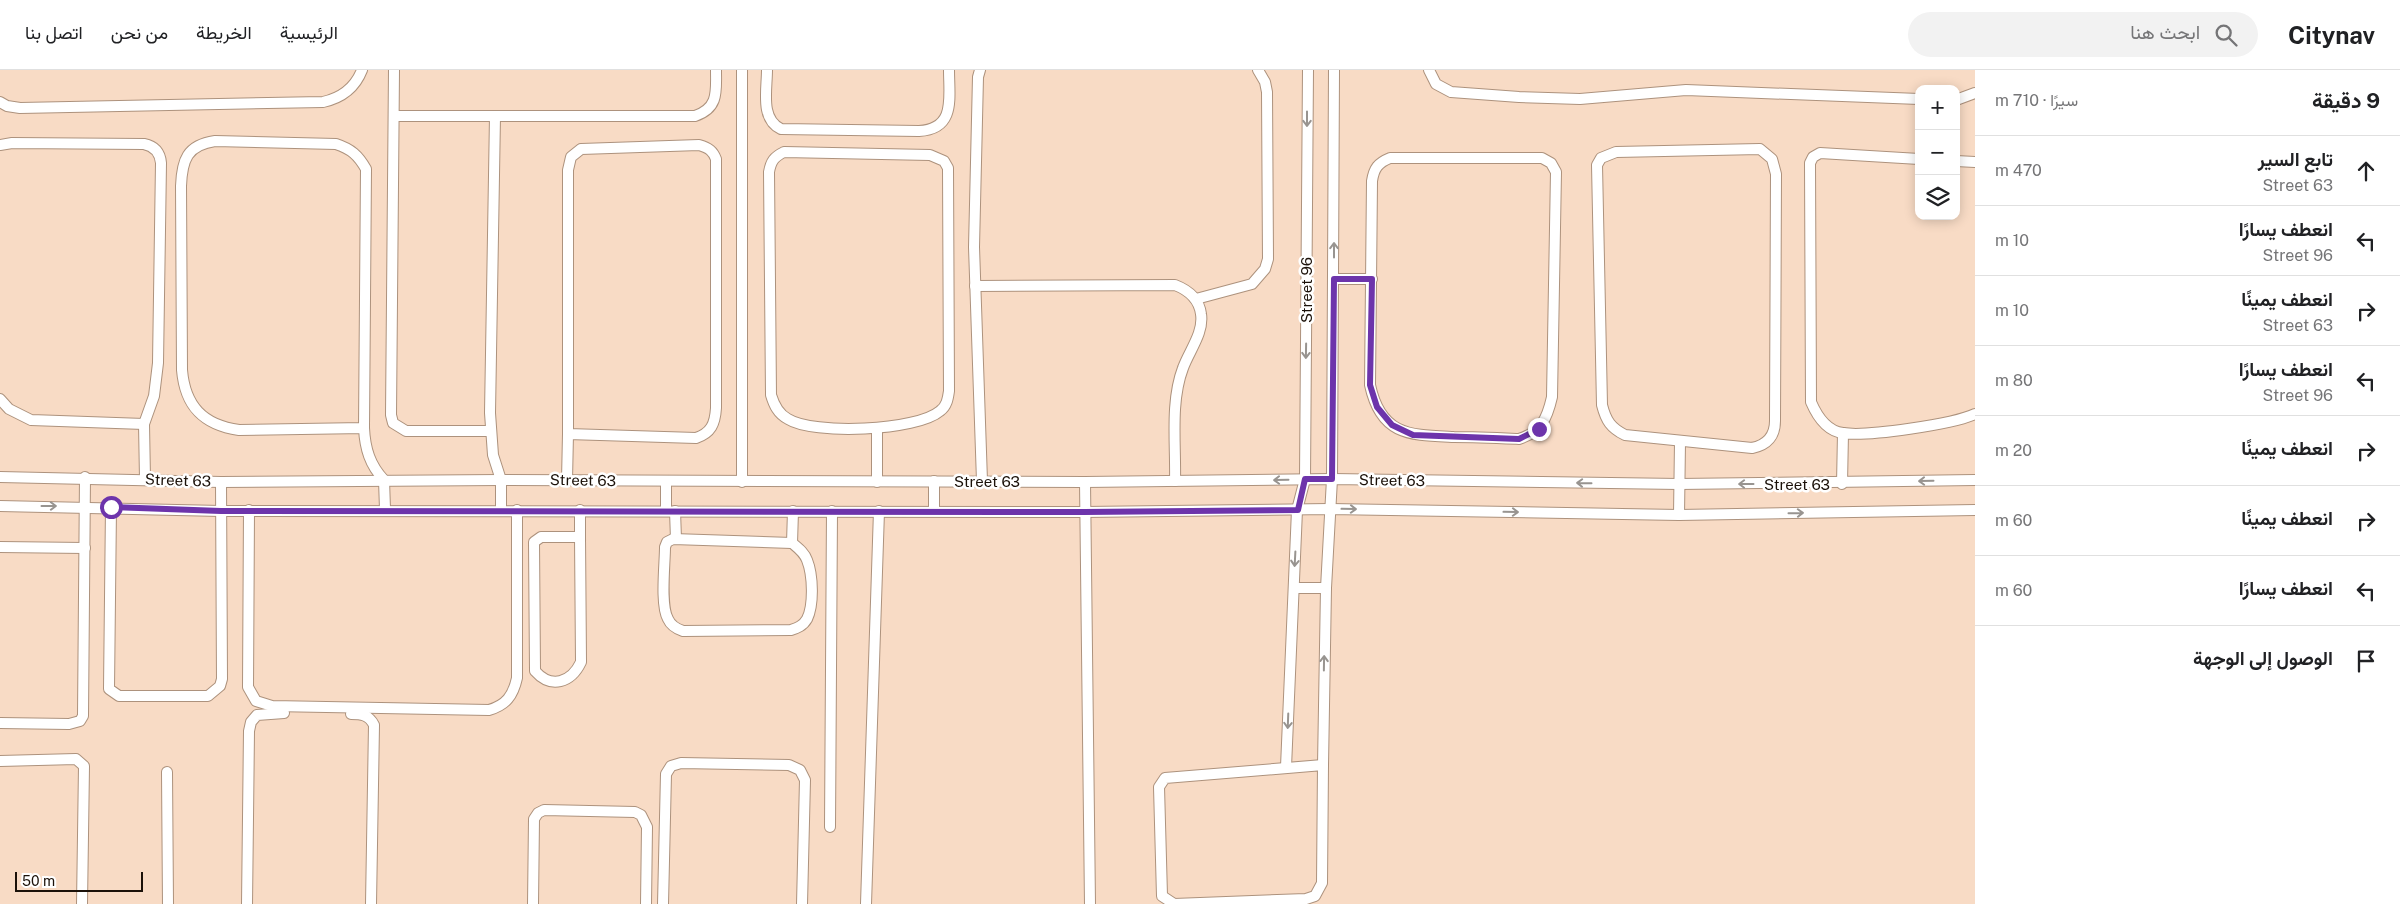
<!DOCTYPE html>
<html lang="ar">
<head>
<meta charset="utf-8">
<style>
  body { margin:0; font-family:"Public Sans",Vazirmatn,sans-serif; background:#f2f2f2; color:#202124; direction:rtl }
  .controls { position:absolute; right:15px; top:15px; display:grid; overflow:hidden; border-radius:10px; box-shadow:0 2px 12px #0003 }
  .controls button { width:45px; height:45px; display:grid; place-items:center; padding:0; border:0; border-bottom:1px solid #e0e0e0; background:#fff; color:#202124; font:25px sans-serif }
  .scale { position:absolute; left:15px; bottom:12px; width:128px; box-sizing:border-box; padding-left:5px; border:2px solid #1b1109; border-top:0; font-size:14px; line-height:18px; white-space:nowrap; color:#1b1109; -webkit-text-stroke:4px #fff; paint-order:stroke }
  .stop { position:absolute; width:15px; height:15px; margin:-11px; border:4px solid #6d34ab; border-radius:50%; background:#fff }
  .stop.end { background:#6d34ab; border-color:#fff; box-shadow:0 1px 5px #0008 }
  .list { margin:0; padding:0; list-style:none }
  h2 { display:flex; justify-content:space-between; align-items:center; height:65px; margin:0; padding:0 20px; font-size:21px }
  h2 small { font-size:16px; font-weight:400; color:#757577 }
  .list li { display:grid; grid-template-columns:32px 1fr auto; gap:15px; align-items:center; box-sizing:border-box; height:70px; padding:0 20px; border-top:1px solid #e0e0e0 }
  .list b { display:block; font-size:19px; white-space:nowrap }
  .list p { margin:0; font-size:16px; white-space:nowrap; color:#757577 }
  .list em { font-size:16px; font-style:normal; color:#757577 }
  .icon { flex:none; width:28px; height:28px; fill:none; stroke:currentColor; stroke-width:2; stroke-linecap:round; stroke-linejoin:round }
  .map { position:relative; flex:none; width:1975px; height:834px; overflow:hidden; direction:ltr }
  header { display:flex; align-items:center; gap:30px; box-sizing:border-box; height:70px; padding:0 25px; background:#fff; border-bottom:1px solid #e0e0e0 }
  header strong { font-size:24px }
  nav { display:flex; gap:28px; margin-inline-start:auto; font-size:18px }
  .search { width:350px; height:45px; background:#f2f2f2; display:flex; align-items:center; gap:12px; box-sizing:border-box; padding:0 18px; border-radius:28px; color:#757577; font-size:19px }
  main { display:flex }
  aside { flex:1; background:#fff }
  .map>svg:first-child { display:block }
</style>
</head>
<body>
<header>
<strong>Citynav</strong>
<div class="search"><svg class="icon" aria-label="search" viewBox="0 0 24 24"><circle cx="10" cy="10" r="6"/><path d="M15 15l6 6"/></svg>ابحث هنا</div>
<nav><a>الرئيسية</a><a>الخريطة</a><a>من نحن</a><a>اتصل بنا</a></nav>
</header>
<main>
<aside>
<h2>9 دقيقة<small>سيرًا · 710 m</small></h2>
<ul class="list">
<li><svg class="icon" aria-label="ahead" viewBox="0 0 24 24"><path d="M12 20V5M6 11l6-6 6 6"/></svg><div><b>تابع السير</b><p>Street 63</p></div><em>470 m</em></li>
<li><svg class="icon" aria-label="left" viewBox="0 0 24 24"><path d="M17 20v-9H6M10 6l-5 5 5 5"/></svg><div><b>انعطف يسارًا</b><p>Street 96</p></div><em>10 m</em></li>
<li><svg class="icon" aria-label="right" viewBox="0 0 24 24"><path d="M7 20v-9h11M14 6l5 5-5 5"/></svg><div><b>انعطف يمينًا</b><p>Street 63</p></div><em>10 m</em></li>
<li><svg class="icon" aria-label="left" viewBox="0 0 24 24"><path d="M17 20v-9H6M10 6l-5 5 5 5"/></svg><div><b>انعطف يسارًا</b><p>Street 96</p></div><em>80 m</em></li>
<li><svg class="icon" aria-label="right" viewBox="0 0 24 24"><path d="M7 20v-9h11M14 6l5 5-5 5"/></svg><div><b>انعطف يمينًا</b></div><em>20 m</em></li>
<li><svg class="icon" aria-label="right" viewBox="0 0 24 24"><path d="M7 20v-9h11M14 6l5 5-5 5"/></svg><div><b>انعطف يمينًا</b></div><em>60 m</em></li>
<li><svg class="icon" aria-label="left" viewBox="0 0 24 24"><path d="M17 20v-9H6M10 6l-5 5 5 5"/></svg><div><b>انعطف يسارًا</b></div><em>60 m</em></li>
<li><svg class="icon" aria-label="arrive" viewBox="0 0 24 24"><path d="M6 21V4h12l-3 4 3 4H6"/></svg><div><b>الوصول إلى الوجهة</b></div></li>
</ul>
</aside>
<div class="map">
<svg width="1975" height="834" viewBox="0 0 1975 834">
  <rect width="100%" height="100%" fill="#f8dbc5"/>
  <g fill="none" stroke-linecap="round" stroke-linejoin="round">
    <defs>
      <g id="lane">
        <path d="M394,0L391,345L393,353L406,361H491"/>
        <path d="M742,0V412"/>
        <path d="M767,0C767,20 760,49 781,59L919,61C956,59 949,28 949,0"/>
        <path d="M980,0L978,7L974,177L982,411"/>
        <path d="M1429,0L1436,14L1451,22L1519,27L1580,29L1686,20L1919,29"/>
        <path d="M1956,30L1975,23"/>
        <path d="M0,32L7,36L20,38L323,32C341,28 355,18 362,0"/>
        <path d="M394,46H695C719,38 716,21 716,0"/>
        <path d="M495,46L490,343L493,385L501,410V440"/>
        <path d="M0,75L12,73L144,74C154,76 160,82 161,93L158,293L154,326L144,354L31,350L9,339L0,329"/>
        <path d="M1760,79L1772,89L1776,104L1775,351C1775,366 1767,375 1752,378L1625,365C1611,358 1606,351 1602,335L1597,95L1601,88L1616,82Z"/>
        <path d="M784,82L930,85L944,91L948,98L949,321C948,328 947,336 940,341C917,361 813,365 788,349C778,344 774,335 771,325L769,102C771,91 774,87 784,82Z"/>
        <path d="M1390,88H1542L1551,93L1556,102L1552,327C1547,349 1541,362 1519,369C1497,368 1476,367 1454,367C1410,365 1381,366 1370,315L1372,111C1374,98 1378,93 1390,88Z"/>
        <path d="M1919,89L1820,83L1813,87L1810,93L1811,332C1817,346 1826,361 1843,363C1866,367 1954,354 1975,344"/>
        <path d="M1956,91L1975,92"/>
        <path d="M1334,209H1372"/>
        <path d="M975,216L1175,215C1188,220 1199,229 1201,244C1204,263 1189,281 1183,298C1170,332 1176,375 1175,411"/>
        <path d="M1196,229L1252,214L1265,199L1268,189L1267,22L1265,12L1258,0"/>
        <path d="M144,354L145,409"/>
        <path d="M364,358L239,360C203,355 185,336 182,300L181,116C182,90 187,75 215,71L336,74C351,79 358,85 366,99L364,358C365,379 370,395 384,410L385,439"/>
        <path d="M0,407L221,412L501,410L1085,412L1332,409L1679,414L1975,410"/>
        <path d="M567,410L568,364L696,368C711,363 715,354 716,338V89C713,81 709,78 699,75L581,79L571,87L568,100V364"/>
        <path d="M877,412V359"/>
        <path d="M1085,412L1090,834"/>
        <path d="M1842,414L1843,363"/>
        <path d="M0,436L221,441L1084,442L1330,439L1679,445L1975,440"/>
        <path d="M111,437L109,619L119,626H208L220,616L222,609L221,412"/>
        <path d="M249,440L248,617L256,631L272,636L489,640C506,635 513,626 517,608V440"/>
        <path d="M580,440V467H541L534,472L535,601C551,619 571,613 581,592L580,467"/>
        <path d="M666,441V411"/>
        <path d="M675,441L676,469"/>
        <path d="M934,441V411"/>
        <path d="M1679,445L1680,372"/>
        <path d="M673,469L792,473C798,478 804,482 807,490C813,505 814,535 807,549C803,556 797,558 791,560L683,561C677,559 671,556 668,549C660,535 665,494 665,477L667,472Z"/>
        <path d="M792,473L793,441"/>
        <path d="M0,477L85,478"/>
        <path d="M1294,518H1326"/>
        <path d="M351,644C362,644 369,645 374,655L371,834"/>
        <path d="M0,653L69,654L80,651L83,646L85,407"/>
        <path d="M0,691L76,689L84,696L82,834"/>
        <path d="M1323,695L1326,518L1332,409L1334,0"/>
        <path d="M1323,695L1322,813L1315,826L1306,829L1174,834L1162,826L1159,717L1165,708Z"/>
        <path d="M1286,697L1297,440L1305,409L1308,0"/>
        <path d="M167,702L168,834"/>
        <path d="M830,757L832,441"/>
        <path d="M247,834L249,661L251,652L257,645L284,643"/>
        <path d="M533,834L534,749L538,743L544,740L635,742L641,745L647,757L646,834"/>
        <path d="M663,834L666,704L671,696L681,693L789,695L800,700L805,710L802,834"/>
        <path d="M866,834L879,441"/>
      </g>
    </defs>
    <use href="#lane" stroke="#ad927d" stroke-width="12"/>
    <use href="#lane" stroke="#fff" stroke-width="10"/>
  </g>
  <defs><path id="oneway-shaft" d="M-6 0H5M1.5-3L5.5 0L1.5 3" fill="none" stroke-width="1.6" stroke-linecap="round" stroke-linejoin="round" transform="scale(1.25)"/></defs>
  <g stroke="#989490">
    <use href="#oneway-shaft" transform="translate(1307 49) rotate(90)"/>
    <use href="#oneway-shaft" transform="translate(1334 180) rotate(-90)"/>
    <use href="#oneway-shaft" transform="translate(1306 281) rotate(91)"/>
    <use href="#oneway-shaft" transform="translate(1281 410) rotate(179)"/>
    <use href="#oneway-shaft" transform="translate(1926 411) rotate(179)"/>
    <use href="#oneway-shaft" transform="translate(1584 413) rotate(-179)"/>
    <use href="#oneway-shaft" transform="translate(1746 414) rotate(180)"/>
    <use href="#oneway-shaft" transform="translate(49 436)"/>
    <use href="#oneway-shaft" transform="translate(1349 439) rotate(1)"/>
    <use href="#oneway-shaft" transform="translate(1511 442) rotate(1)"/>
    <use href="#oneway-shaft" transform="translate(1796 443) rotate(-1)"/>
    <use href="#oneway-shaft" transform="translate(1295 489) rotate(93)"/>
    <use href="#oneway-shaft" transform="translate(1324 593) rotate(-89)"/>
    <use href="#oneway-shaft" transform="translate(1288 651) rotate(92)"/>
  </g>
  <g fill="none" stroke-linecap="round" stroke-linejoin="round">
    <path stroke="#6d34ab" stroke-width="6" d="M111,437L221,441L1084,442L1298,440L1305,409H1332L1334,209H1372L1370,315L1377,337L1392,355L1413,365L1519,369L1539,359"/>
  </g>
  <g text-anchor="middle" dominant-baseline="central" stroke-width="5" stroke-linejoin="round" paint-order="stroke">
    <g font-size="15" fill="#1b1109" stroke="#fff">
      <text transform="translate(1306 220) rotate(-90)">Street 96</text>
      <text transform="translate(178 410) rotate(2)">Street 63</text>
      <text transform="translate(583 410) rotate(1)">Street 63</text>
      <text transform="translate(1392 410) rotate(1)">Street 63</text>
      <text x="987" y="411">Street 63</text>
      <text x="1797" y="414">Street 63</text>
    </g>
  </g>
</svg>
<div class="controls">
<button>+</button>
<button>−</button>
<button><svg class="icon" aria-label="layers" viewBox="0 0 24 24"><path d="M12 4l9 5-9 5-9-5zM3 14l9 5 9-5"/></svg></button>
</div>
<div class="scale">50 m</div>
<div class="stop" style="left:111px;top:437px"></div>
<div class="stop end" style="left:1539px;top:359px"></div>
</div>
</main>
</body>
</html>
